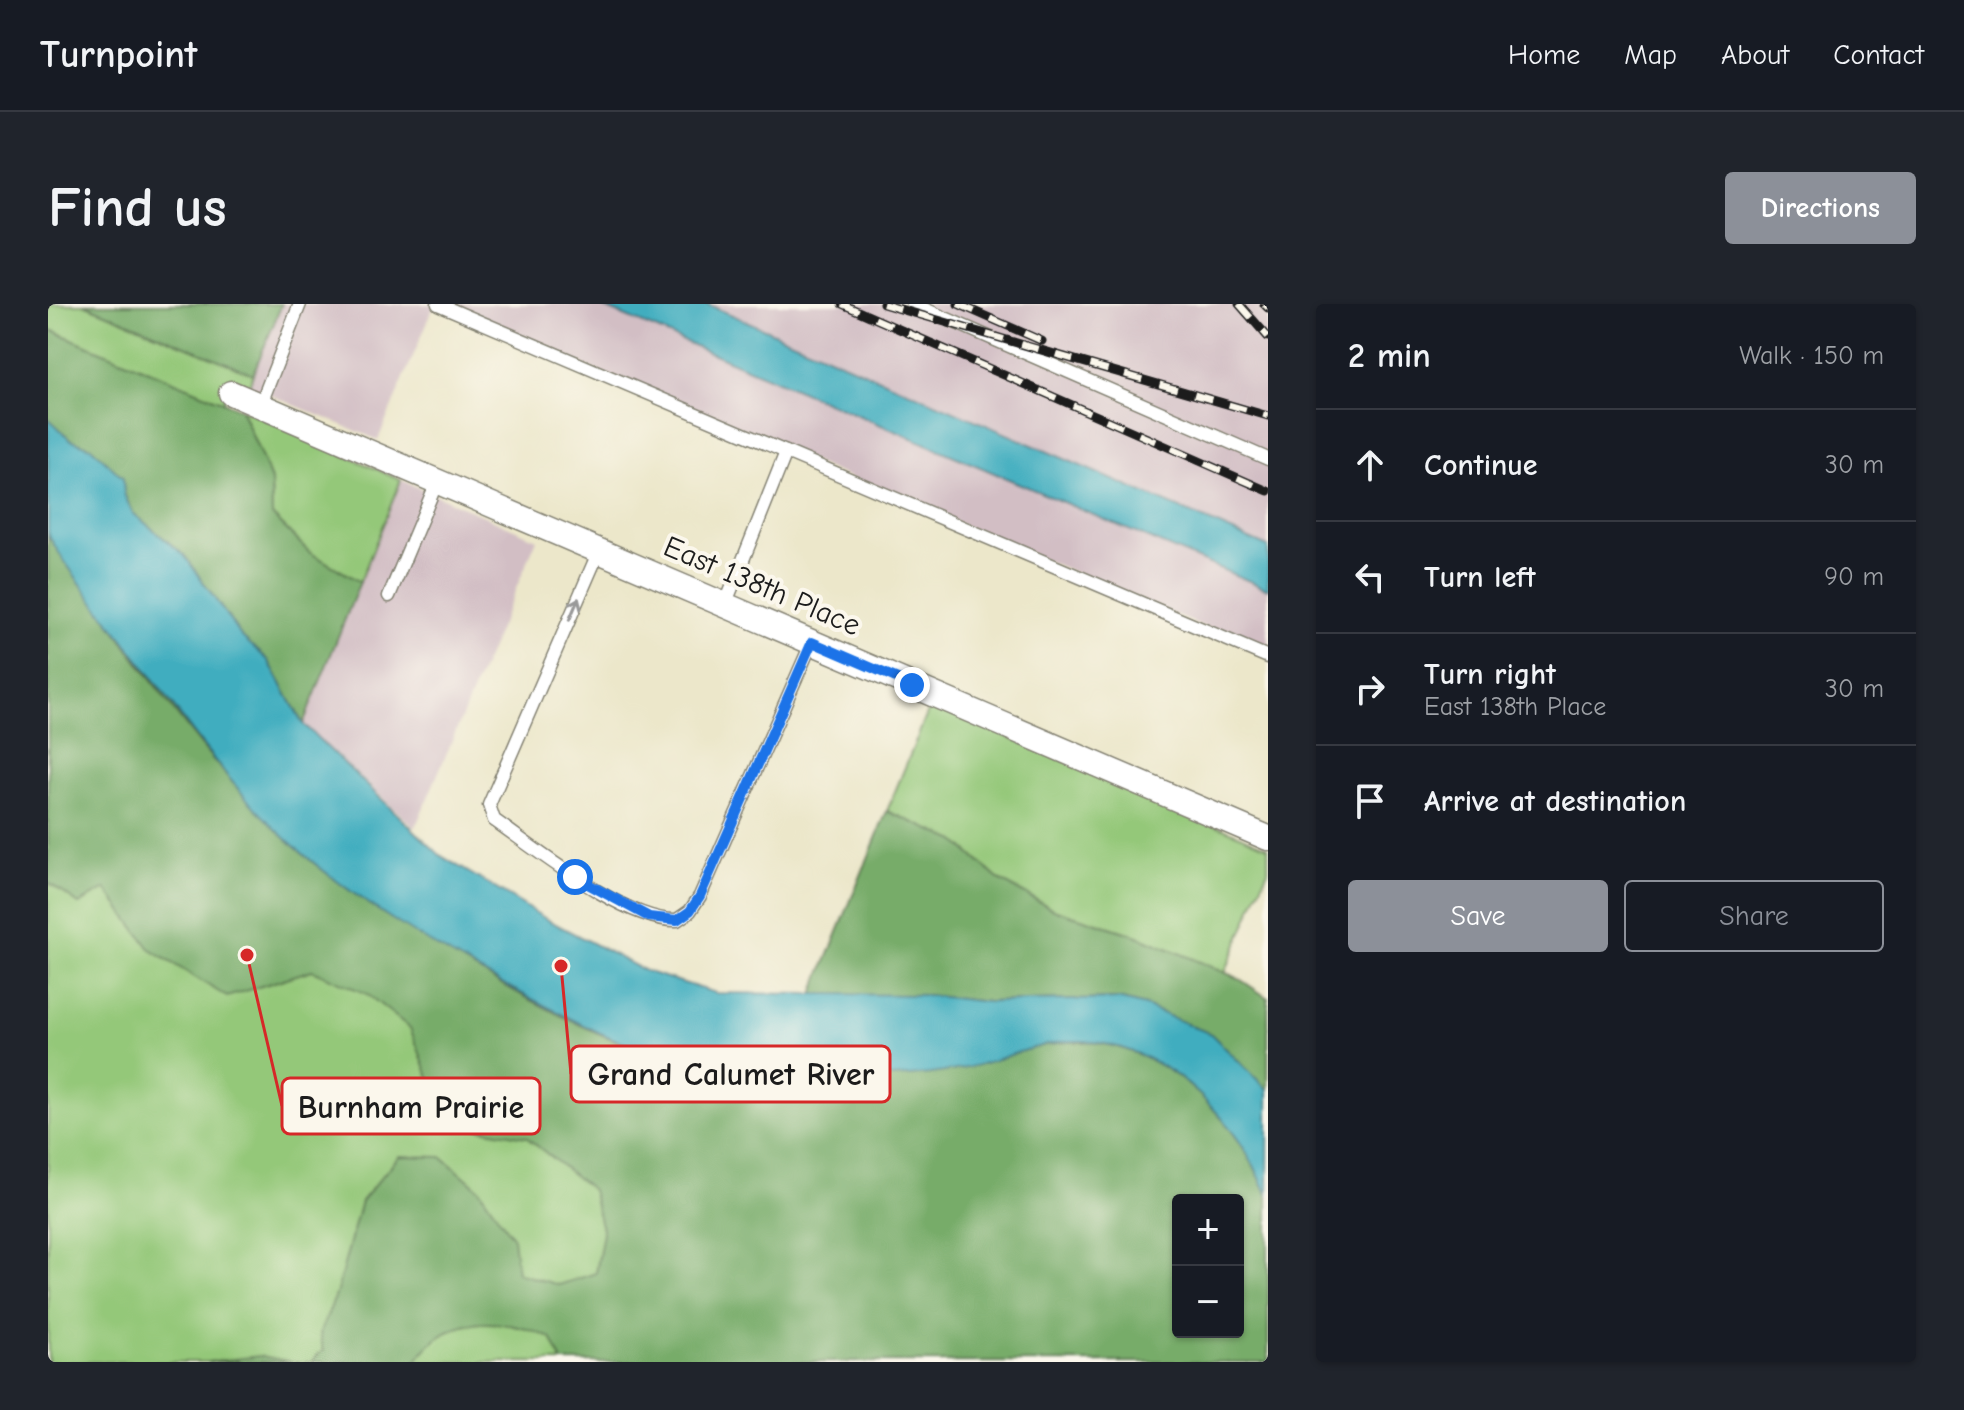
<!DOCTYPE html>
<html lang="en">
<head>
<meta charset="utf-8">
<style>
  body { margin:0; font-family:"Comic Neue",sans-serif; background:#20242c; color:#f1f3f6 }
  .controls { position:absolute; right:24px; bottom:24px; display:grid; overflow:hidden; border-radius:8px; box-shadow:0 2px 6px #0004 }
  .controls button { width:72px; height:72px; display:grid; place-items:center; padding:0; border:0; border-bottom:2px solid #363941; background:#171b24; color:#f1f3f6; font:40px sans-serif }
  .stop { position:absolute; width:24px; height:24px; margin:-18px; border:6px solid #1a73e8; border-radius:50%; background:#fff }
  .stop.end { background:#1a73e8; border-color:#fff; box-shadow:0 2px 8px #0008 }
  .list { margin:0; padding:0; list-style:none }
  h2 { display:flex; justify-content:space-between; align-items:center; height:104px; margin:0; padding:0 32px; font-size:34px }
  h2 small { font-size:26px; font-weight:400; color:#9ea1a6 }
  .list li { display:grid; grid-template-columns:52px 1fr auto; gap:24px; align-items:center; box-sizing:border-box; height:112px; padding:0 32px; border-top:2px solid #363941 }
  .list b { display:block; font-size:30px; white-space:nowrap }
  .list p { margin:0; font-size:26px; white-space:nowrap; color:#9ea1a6 }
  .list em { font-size:26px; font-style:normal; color:#9ea1a6 }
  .actions { display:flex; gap:16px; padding:24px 32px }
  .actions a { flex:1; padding:18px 0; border:2px solid #8c9099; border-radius:8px; text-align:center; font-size:28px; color:#8c9099 }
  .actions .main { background:#8c9099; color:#fff }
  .icon { flex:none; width:44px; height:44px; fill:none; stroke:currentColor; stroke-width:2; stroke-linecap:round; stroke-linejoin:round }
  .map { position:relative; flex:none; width:1220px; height:1058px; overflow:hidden; border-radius:8px }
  header { display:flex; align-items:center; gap:48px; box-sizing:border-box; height:112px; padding:0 40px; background:#171b24; border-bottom:2px solid #363941 }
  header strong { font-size:38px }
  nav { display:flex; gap:44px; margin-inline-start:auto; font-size:28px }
  .intro { display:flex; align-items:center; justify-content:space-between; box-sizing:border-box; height:192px; padding:0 48px }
  h1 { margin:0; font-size:56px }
  .button { padding:20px 36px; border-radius:8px; background:#8c9099; color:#fff; font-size:28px; font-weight:700 }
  main { display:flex; gap:48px; padding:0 48px }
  aside { flex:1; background:#171b24; border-radius:8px; box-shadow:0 2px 6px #0004 }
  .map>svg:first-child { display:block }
</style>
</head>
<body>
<header>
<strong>Turnpoint</strong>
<nav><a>Home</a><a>Map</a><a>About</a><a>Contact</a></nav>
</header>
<div class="intro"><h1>Find us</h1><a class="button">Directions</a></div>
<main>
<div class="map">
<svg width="1220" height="1058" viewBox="0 0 1220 1058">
  <rect width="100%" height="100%" fill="#fbf7ec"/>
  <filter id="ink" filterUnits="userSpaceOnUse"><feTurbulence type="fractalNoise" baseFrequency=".0125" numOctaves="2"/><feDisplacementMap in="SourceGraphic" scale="16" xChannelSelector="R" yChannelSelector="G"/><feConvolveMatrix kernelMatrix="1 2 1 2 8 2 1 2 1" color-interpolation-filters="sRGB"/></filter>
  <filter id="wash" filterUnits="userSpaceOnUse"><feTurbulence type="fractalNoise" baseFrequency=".006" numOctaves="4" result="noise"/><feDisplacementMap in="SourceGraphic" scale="32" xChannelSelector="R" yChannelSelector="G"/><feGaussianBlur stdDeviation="1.8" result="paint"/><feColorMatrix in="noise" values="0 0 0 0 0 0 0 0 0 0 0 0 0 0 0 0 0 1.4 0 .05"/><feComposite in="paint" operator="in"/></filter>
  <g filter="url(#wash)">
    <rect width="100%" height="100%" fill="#ece7ca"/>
    <g fill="#d2bec4">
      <path d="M234,0H387L330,136L201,82Z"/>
      <path d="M390,0H1220V350Z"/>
      <path d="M353,176L489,235L367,524L255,420Z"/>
    </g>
    <g fill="#94c879" stroke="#58724a" stroke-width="2" fill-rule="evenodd">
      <path d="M0,0H36L205,70L201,82L184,74L175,98L0,25Z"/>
      <path d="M193,105L353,176L312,278L261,248L224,211L223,176Z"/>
      <path d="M0,244L229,531L1200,894L1220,1058H0ZM1130,896H1190V1028H1130Z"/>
      <path d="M883,400L1220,543V566L1177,669L1090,632L1005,605L951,576L908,537L839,507Z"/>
    </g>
    <g fill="#77ac69" stroke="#4a6442" stroke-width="2" fill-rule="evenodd">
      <path d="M36,0H234L205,70Z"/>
      <path d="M0,25L193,105L223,176L224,211L261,248L312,278L255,420L220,356L193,332L136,251L85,209L76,190L74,174L43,143L22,135L0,114Z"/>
      <path d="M0,231C72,332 143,441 232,529C270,566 314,594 359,623C420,662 484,700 550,729C622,760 702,766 779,770C799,771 820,774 840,773C897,770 954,747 1010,739C1106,726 1187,809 1220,892V1058H514L503,1034C453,1013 401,1008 367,1058H264L275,1045L272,1028L288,991L313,897L351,852L394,853L431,885L465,934L469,969L511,981L548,969L555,929L544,886L478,833L427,824L384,780L362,724L319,690L264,666L179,693L103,646L58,585L31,600L0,578ZM1130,896H1190V1028H1130Z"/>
      <path d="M839,507L908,537L951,576L1005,605L1090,632L1190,674L1220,694V786L1163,730L1097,702L1070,695L940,698L878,691L764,692Z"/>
      <path d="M213,1052L245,1058H159Z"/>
    </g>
    <g fill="#40adbf" stroke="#2e646e" stroke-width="2">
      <path d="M548,0H659L1220,243V285Z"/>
      <path d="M0,114L22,135L43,143L75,174L76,190L85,209L136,251L193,332L220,356L255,420L392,551L500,616L597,667L668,689L878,691L940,698L1070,695L1097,702L1163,730L1220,786V892C1191,819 1127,748 1045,738C1002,732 959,755 918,764C856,778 786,774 723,767C687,762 646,761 611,751C566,738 525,716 484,695C396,649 305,598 233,530C178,478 135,414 89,353C74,334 3,245 0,228C0,195 0,148 0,114Z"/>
    </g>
  </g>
  <g filter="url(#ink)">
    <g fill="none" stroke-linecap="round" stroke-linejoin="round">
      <defs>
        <g id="service">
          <path d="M390,0L1220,353"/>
          <path d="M865,0L1220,155"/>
          <path d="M212,102L252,0"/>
          <path d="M551,247L441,501L446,516C489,546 578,618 629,616L642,607L652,592L764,338"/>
          <path d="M341,292L389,178"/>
          <path d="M677,301L738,148"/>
        </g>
        <path id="minor" d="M183,89L1220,534"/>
      </defs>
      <use href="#service" stroke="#848273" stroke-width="15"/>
      <use href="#minor" stroke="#848273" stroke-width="27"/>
      <use href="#service" stroke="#fff" stroke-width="12"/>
      <use href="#minor" stroke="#fff" stroke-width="24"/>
      <defs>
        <g id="rail">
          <path d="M794,0L1220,187"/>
          <path d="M835,0L1220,112"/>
          <path d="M910,0L994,37"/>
          <path d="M1191,0L1220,33"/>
          <path d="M1216,0L1220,4"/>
        </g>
      </defs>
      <use href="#rail" stroke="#1c1c1c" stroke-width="9"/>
      <use href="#rail" stroke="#fbf7ec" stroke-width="6" stroke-dasharray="18" stroke-linecap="butt"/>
    </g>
    <defs><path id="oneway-shaft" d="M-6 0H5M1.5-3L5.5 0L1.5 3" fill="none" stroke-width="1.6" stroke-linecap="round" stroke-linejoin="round" transform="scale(2)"/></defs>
    <use stroke="#999" href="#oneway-shaft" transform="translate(526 305) rotate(-67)"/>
  </g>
  <g fill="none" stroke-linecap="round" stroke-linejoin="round" filter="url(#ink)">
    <path stroke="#1a73e8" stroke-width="10" d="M527,573L601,613L629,616L642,607L652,592L764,338L864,381"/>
  </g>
  <g text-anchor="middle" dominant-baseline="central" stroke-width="8" stroke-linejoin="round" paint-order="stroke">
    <g font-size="30" fill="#1c1c1c" stroke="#fbf7ec">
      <text transform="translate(714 282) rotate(23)">East 138th Place</text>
    </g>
  </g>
  <path fill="none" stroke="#d62828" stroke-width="3" d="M513 662L523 770M199 651L234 802"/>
  <g fill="#d62828" stroke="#fbf7ec" stroke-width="3">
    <circle cx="513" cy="662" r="8"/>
    <circle cx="199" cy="651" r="8"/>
  </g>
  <g fill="#fbf7ec" stroke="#d62828" stroke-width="3">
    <rect x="523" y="742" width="319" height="56" rx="8"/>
    <rect x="234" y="774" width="258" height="56" rx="8"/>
  </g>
  <g font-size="32" text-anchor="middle" font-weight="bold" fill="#1c1c1c">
    <text x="683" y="781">Grand Calumet River</text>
    <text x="363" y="814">Burnham Prairie</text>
  </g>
</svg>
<div class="controls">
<button>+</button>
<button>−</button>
</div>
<div class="stop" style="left:527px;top:573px"></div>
<div class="stop end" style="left:864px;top:381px"></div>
</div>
<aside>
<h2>2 min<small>Walk · 150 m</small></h2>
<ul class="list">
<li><svg class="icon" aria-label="ahead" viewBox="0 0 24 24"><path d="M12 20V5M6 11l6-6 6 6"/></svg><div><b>Continue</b></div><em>30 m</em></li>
<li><svg class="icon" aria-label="left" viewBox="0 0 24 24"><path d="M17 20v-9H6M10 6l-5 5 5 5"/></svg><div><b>Turn left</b></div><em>90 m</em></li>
<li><svg class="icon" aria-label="right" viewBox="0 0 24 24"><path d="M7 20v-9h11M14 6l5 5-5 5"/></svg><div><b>Turn right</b><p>East 138th Place</p></div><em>30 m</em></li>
<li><svg class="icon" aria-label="arrive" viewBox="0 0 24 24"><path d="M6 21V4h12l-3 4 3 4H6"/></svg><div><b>Arrive at destination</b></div></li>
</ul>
<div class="actions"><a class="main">Save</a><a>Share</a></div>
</aside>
</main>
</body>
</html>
